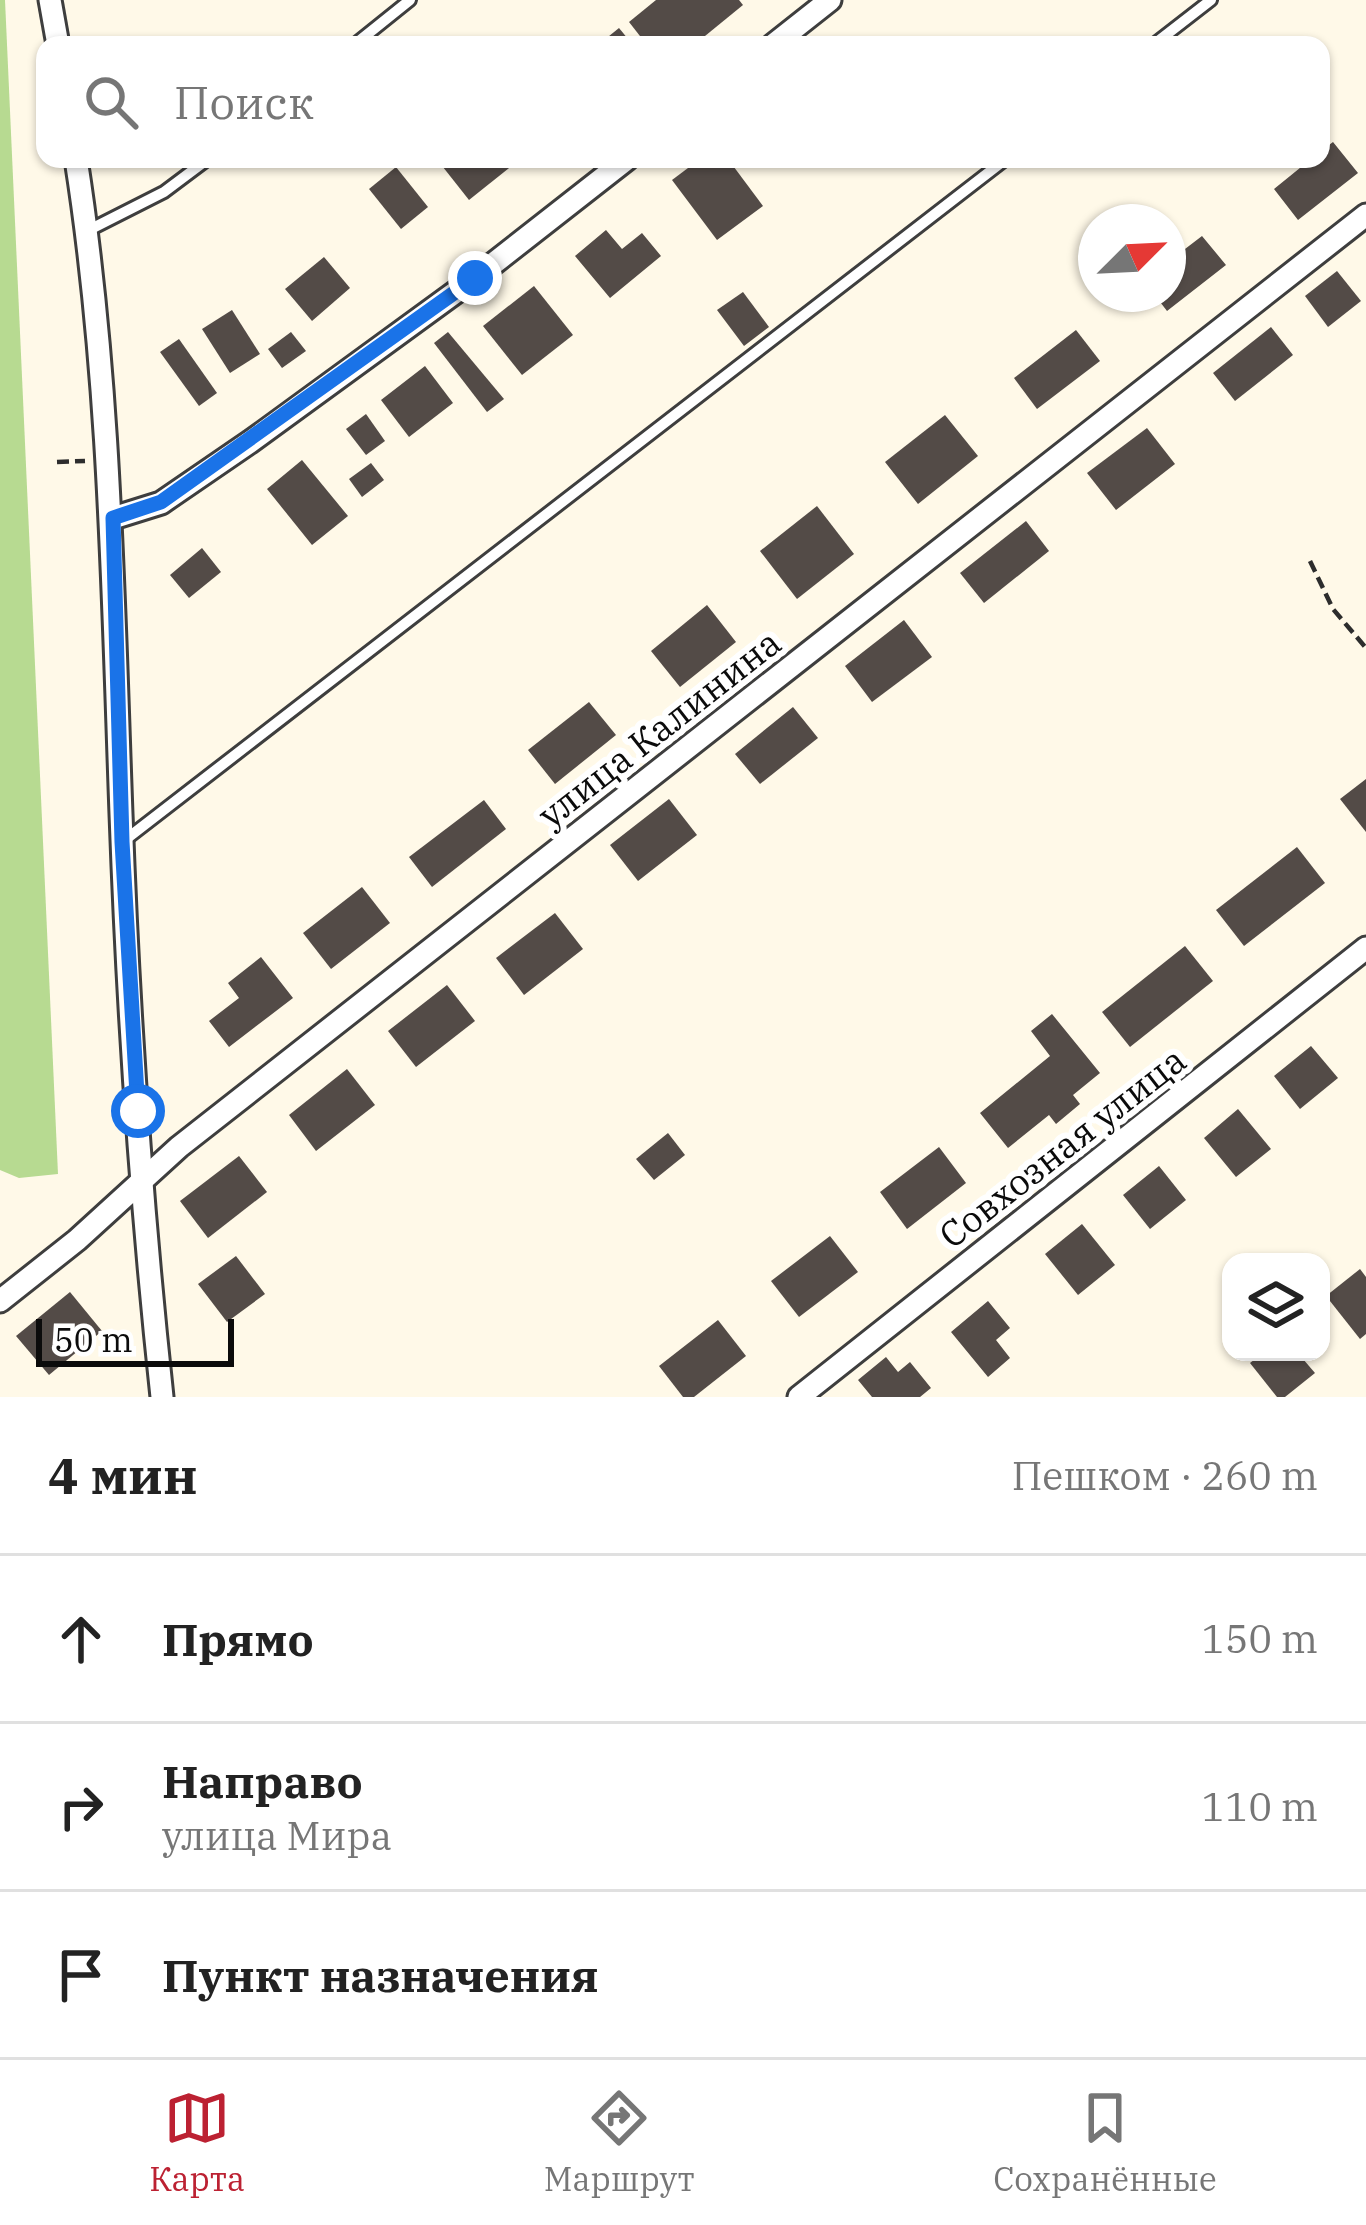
<!DOCTYPE html>
<html lang="ru">
<head>
<meta charset="utf-8">
<style>
  body { margin:0; font-family:"IBM Plex Serif",serif; background:#f2f2f2; color:#222 }
  .controls { position:absolute; right:36px; bottom:36px; display:grid; overflow:hidden; border-radius:24px; box-shadow:0 3px 9px #0004 }
  .controls button { width:108px; height:108px; display:grid; place-items:center; padding:0; border:0; border-bottom:3px solid #e0e0e0; background:#fff; color:#222; font:60px sans-serif }
  .compass { position:absolute; left:1078px; top:204px; width:108px; height:108px; border-radius:50%; background:#fff; box-shadow:0 3px 9px #0004; rotate:66deg }
  .scale { position:absolute; left:36px; bottom:30px; width:198px; box-sizing:border-box; padding-left:12px; border:6px solid #0b0b0b; border-top:0; font-size:33px; line-height:42px; white-space:nowrap; color:#0b0b0b; -webkit-text-stroke:9px #fff; paint-order:stroke }
  .stop { position:absolute; width:36px; height:36px; margin:-27px; border:9px solid #1a73e8; border-radius:50%; background:#fff }
  .stop.end { background:#1a73e8; border-color:#fff; box-shadow:0 3px 12px #0008 }
  .list { margin:0; padding:0; list-style:none }
  h2 { display:flex; justify-content:space-between; align-items:center; height:156px; margin:0; padding:0 48px; font-size:51px }
  h2 small { font-size:39px; font-weight:400; color:#767676 }
  .list li { display:grid; grid-template-columns:78px 1fr auto; gap:36px; align-items:center; box-sizing:border-box; height:168px; padding:0 48px; border-top:3px solid #e0e0e0 }
  .list b { display:block; font-size:45px; white-space:nowrap }
  .list p { margin:0; font-size:39px; white-space:nowrap; color:#767676 }
  .list em { font-size:39px; font-style:normal; color:#767676 }
  .icon { flex:none; width:66px; height:66px; fill:none; stroke:currentColor; stroke-width:2; stroke-linecap:round; stroke-linejoin:round }
  .map { position:relative; flex:none; width:1366px; height:1397px; overflow:hidden }
  .search { position:absolute; background:#fff; box-shadow:0 3px 9px #0004; left:36px; right:36px; top:36px; height:132px; display:flex; align-items:center; gap:30px; box-sizing:border-box; padding:0 42px; border-radius:24px; color:#767676; font-size:45px }
  .sheet { height:660px; background:#fff }
  nav { display:flex; justify-content:space-around; align-items:center; box-sizing:border-box; height:168px; border-top:3px solid #e0e0e0; background:#fff; font-size:33px; color:#767676 }
  nav a { display:grid; justify-items:center; gap:6px }
  nav .on { color:#bc2132 }
  .map>svg:first-child { display:block }
</style>
</head>
<body>
<div class="map">
<svg width="1366" height="1397" viewBox="0 0 1366 1397">
  <rect width="100%" height="100%" fill="#fff9e8"/>
  <path fill="#b7da91" d="M0,0H5L58,1174L19,1178L0,1170Z"/>
  <g fill="#534b47">
    <path d="M656,0H739L743,5L694,45H647L629,22Z"/>
    <path d="M619,28L633,45H598Z"/>
    <path d="M1333,142L1358,173L1298,220L1274,189L1311,159H1321V151Z"/>
    <path d="M442,159H510L514,164L469,200L439,162Z"/>
    <path d="M700,159H728L763,206L717,240L672,180Z"/>
    <path d="M396,167L428,207L401,229L369,189Z"/>
    <path d="M606,230L622,249L642,233L661,256L610,298L575,256Z"/>
    <path d="M1202,236L1226,265L1167,311L1154,294H1168V262Z"/>
    <path d="M324,257L350,288L312,321L285,289Z"/>
    <path d="M1337,271L1361,301L1328,327L1305,296Z"/>
    <path d="M534,286L573,335L522,375L483,326Z"/>
    <path d="M743,292L769,327L744,346L717,310Z"/>
    <path d="M232,310L260,354L230,373L202,329Z"/>
    <path d="M1271,327L1293,355L1235,401L1213,373Z"/>
    <path d="M1076,330L1100,361L1037,409L1014,378Z"/>
    <path d="M291,332L306,351L282,368L268,349Z"/>
    <path d="M448,332L504,399L487,412L434,343Z"/>
    <path d="M179,339L217,393L199,406L160,352Z"/>
    <path d="M425,366L453,403L409,437L381,400Z"/>
    <path d="M366,414L385,441L366,455L346,429Z"/>
    <path d="M945,415L978,456L918,504L885,462Z"/>
    <path d="M1147,428L1175,464L1116,510L1087,473Z"/>
    <path d="M302,460L348,516L312,545L267,489Z"/>
    <path d="M371,463L384,480L362,497L349,479Z"/>
    <path d="M817,506L854,554L797,599L760,551Z"/>
    <path d="M1026,521L1049,551L984,603L960,573Z"/>
    <path d="M202,548L221,572L189,598L170,575Z"/>
    <path d="M707,605L736,642L680,687L651,651Z"/>
    <path d="M904,620L932,657L872,702L845,666Z"/>
    <path d="M589,702L616,735L555,784L528,750Z"/>
    <path d="M793,707L818,738L760,784L735,754Z"/>
    <path d="M1366,779V832L1340,799Z"/>
    <path d="M669,799L697,835L638,881L610,845Z"/>
    <path d="M484,800L506,829L432,887L409,857Z"/>
    <path d="M1297,847L1325,883L1244,946L1216,910Z"/>
    <path d="M362,887L390,923L331,969L303,933Z"/>
    <path d="M555,913L583,949L524,995L496,958Z"/>
    <path d="M1185,946L1213,981L1130,1047L1102,1012Z"/>
    <path d="M261,957L293,998L229,1047L209,1021L239,998L228,983Z"/>
    <path d="M447,985L475,1021L416,1067L388,1031Z"/>
    <path d="M1052,1014L1100,1073L1073,1095L1080,1104L1056,1124L1049,1115L1008,1148L980,1113L1050,1056L1031,1031Z"/>
    <path d="M1311,1046L1338,1078L1300,1109L1274,1076Z"/>
    <path d="M347,1069L375,1105L316,1151L289,1115Z"/>
    <path d="M1238,1109L1271,1149L1236,1177L1204,1138Z"/>
    <path d="M668,1133L685,1155L654,1180L636,1159Z"/>
    <path d="M939,1147L966,1183L907,1229L880,1192Z"/>
    <path d="M239,1156L267,1192L208,1238L180,1201Z"/>
    <path d="M1159,1166L1186,1200L1150,1229L1123,1195Z"/>
    <path d="M1082,1224L1115,1265L1078,1295L1045,1254Z"/>
    <path d="M830,1236L858,1272L799,1317L771,1281Z"/>
    <path d="M236,1256L265,1294L227,1322L198,1284Z"/>
    <path d="M1360,1269L1366,1277V1334L1360,1339L1326,1296Z"/>
    <path d="M70,1292L102,1331L49,1375L16,1336Z"/>
    <path d="M988,1301L1010,1328L996,1340L1010,1358L988,1377L951,1332Z"/>
    <path d="M718,1320L746,1356L694,1397H683L659,1366Z"/>
    <path d="M1264,1352H1297L1315,1373L1285,1397H1277L1250,1363Z"/>
    <path d="M886,1357L898,1372L910,1362L931,1388L920,1397H872L858,1380Z"/>
  </g>
  <g fill="none" stroke-linecap="round" stroke-linejoin="round">
    <defs>
      <g id="service">
        <path d="M354,45L410,0"/>
        <path d="M1153,45L1211,0"/>
        <path d="M87,231L164,192L208,159"/>
        <path d="M125,840L1006,159"/>
      </g>
      <g id="minor">
        <path d="M50,0L58,45"/>
        <path d="M773,45L830,0"/>
        <path d="M76,159C110,376 113,595 121,814C128,1009 141,1203 162,1397"/>
        <path d="M113,518L161,503L250,442L475,278L627,159"/>
        <path d="M0,1301L77,1240L179,1147L1366,215"/>
        <path d="M799,1397L1366,948"/>
      </g>
    </defs>
    <use href="#service" stroke="#3e3e3e" stroke-width="16"/>
    <use href="#minor" stroke="#3e3e3e" stroke-width="27"/>
    <g stroke="#2d2d2d" stroke-width="4.5" stroke-dasharray="12 6" stroke-linecap="butt">
      <path d="M57,462L85,461"/>
      <path d="M1310,561L1333,609L1366,648"/>
    </g>
    <use href="#service" stroke="#fff" stroke-width="10"/>
    <use href="#minor" stroke="#fff" stroke-width="21"/>
  </g>
  <g fill="none" stroke-linecap="round" stroke-linejoin="round">
    <path stroke="#1a73e8" stroke-width="15" d="M138,1111L122,842L113,518L161,502L475,278"/>
  </g>
  <g text-anchor="middle" dominant-baseline="central" stroke-width="12" stroke-linejoin="round" paint-order="stroke">
    <g font-size="36" fill="#0b0b0b" stroke="#fff">
      <text transform="translate(659 728) rotate(-38)">улица Калинина</text>
      <text transform="translate(1062 1147) rotate(-38)">Совхозная улица</text>
    </g>
  </g>
</svg>
<div class="controls">
<button><svg class="icon" aria-label="layers" viewBox="0 0 24 24"><path d="M12 4l9 5-9 5-9-5zM3 14l9 5 9-5"/></svg></button>
</div>
<svg class="compass" viewBox="-18 -18 36 36"><path d="M0-13l5 13h-10z" fill="#e53935"/><path d="M0 13l5-13h-10z" fill="#767676"/></svg>
<div class="scale">50 m</div>
<div class="stop" style="left:138px;top:1111px"></div>
<div class="stop end" style="left:475px;top:278px"></div>
<div class="search"><svg class="icon" aria-label="search" viewBox="0 0 24 24"><circle cx="10" cy="10" r="6"/><path d="M15 15l6 6"/></svg>Поиск</div>
</div>
<section class="sheet">
<h2>4 мин<small>Пешком · 260 m</small></h2>
<ul class="list">
<li><svg class="icon" aria-label="ahead" viewBox="0 0 24 24"><path d="M12 20V5M6 11l6-6 6 6"/></svg><div><b>Прямо</b></div><em>150 m</em></li>
<li><svg class="icon" aria-label="right" viewBox="0 0 24 24"><path d="M7 20v-9h11M14 6l5 5-5 5"/></svg><div><b>Направо</b><p>улица Мира</p></div><em>110 m</em></li>
<li><svg class="icon" aria-label="arrive" viewBox="0 0 24 24"><path d="M6 21V4h12l-3 4 3 4H6"/></svg><div><b>Пункт назначения</b></div></li>
</ul>
</section>
<nav>
<a class="on"><svg class="icon" aria-label="map" viewBox="0 0 24 24"><path d="M3 6l6-2 6 2 6-2v14l-6 2-6-2-6 2zM9 4v14M15 6v14"/></svg>Карта</a>
<a><svg class="icon" aria-label="directions" viewBox="0 0 24 24"><path d="M12 3l9 9-9 9-9-9zM9 14v-3h6M13 9l2 2-2 2"/></svg>Маршрут</a>
<a><svg class="icon" aria-label="saved" viewBox="0 0 24 24"><path d="M7 4h10v16l-5-4-5 4z"/></svg>Сохранённые</a>
</nav>
</body>
</html>
